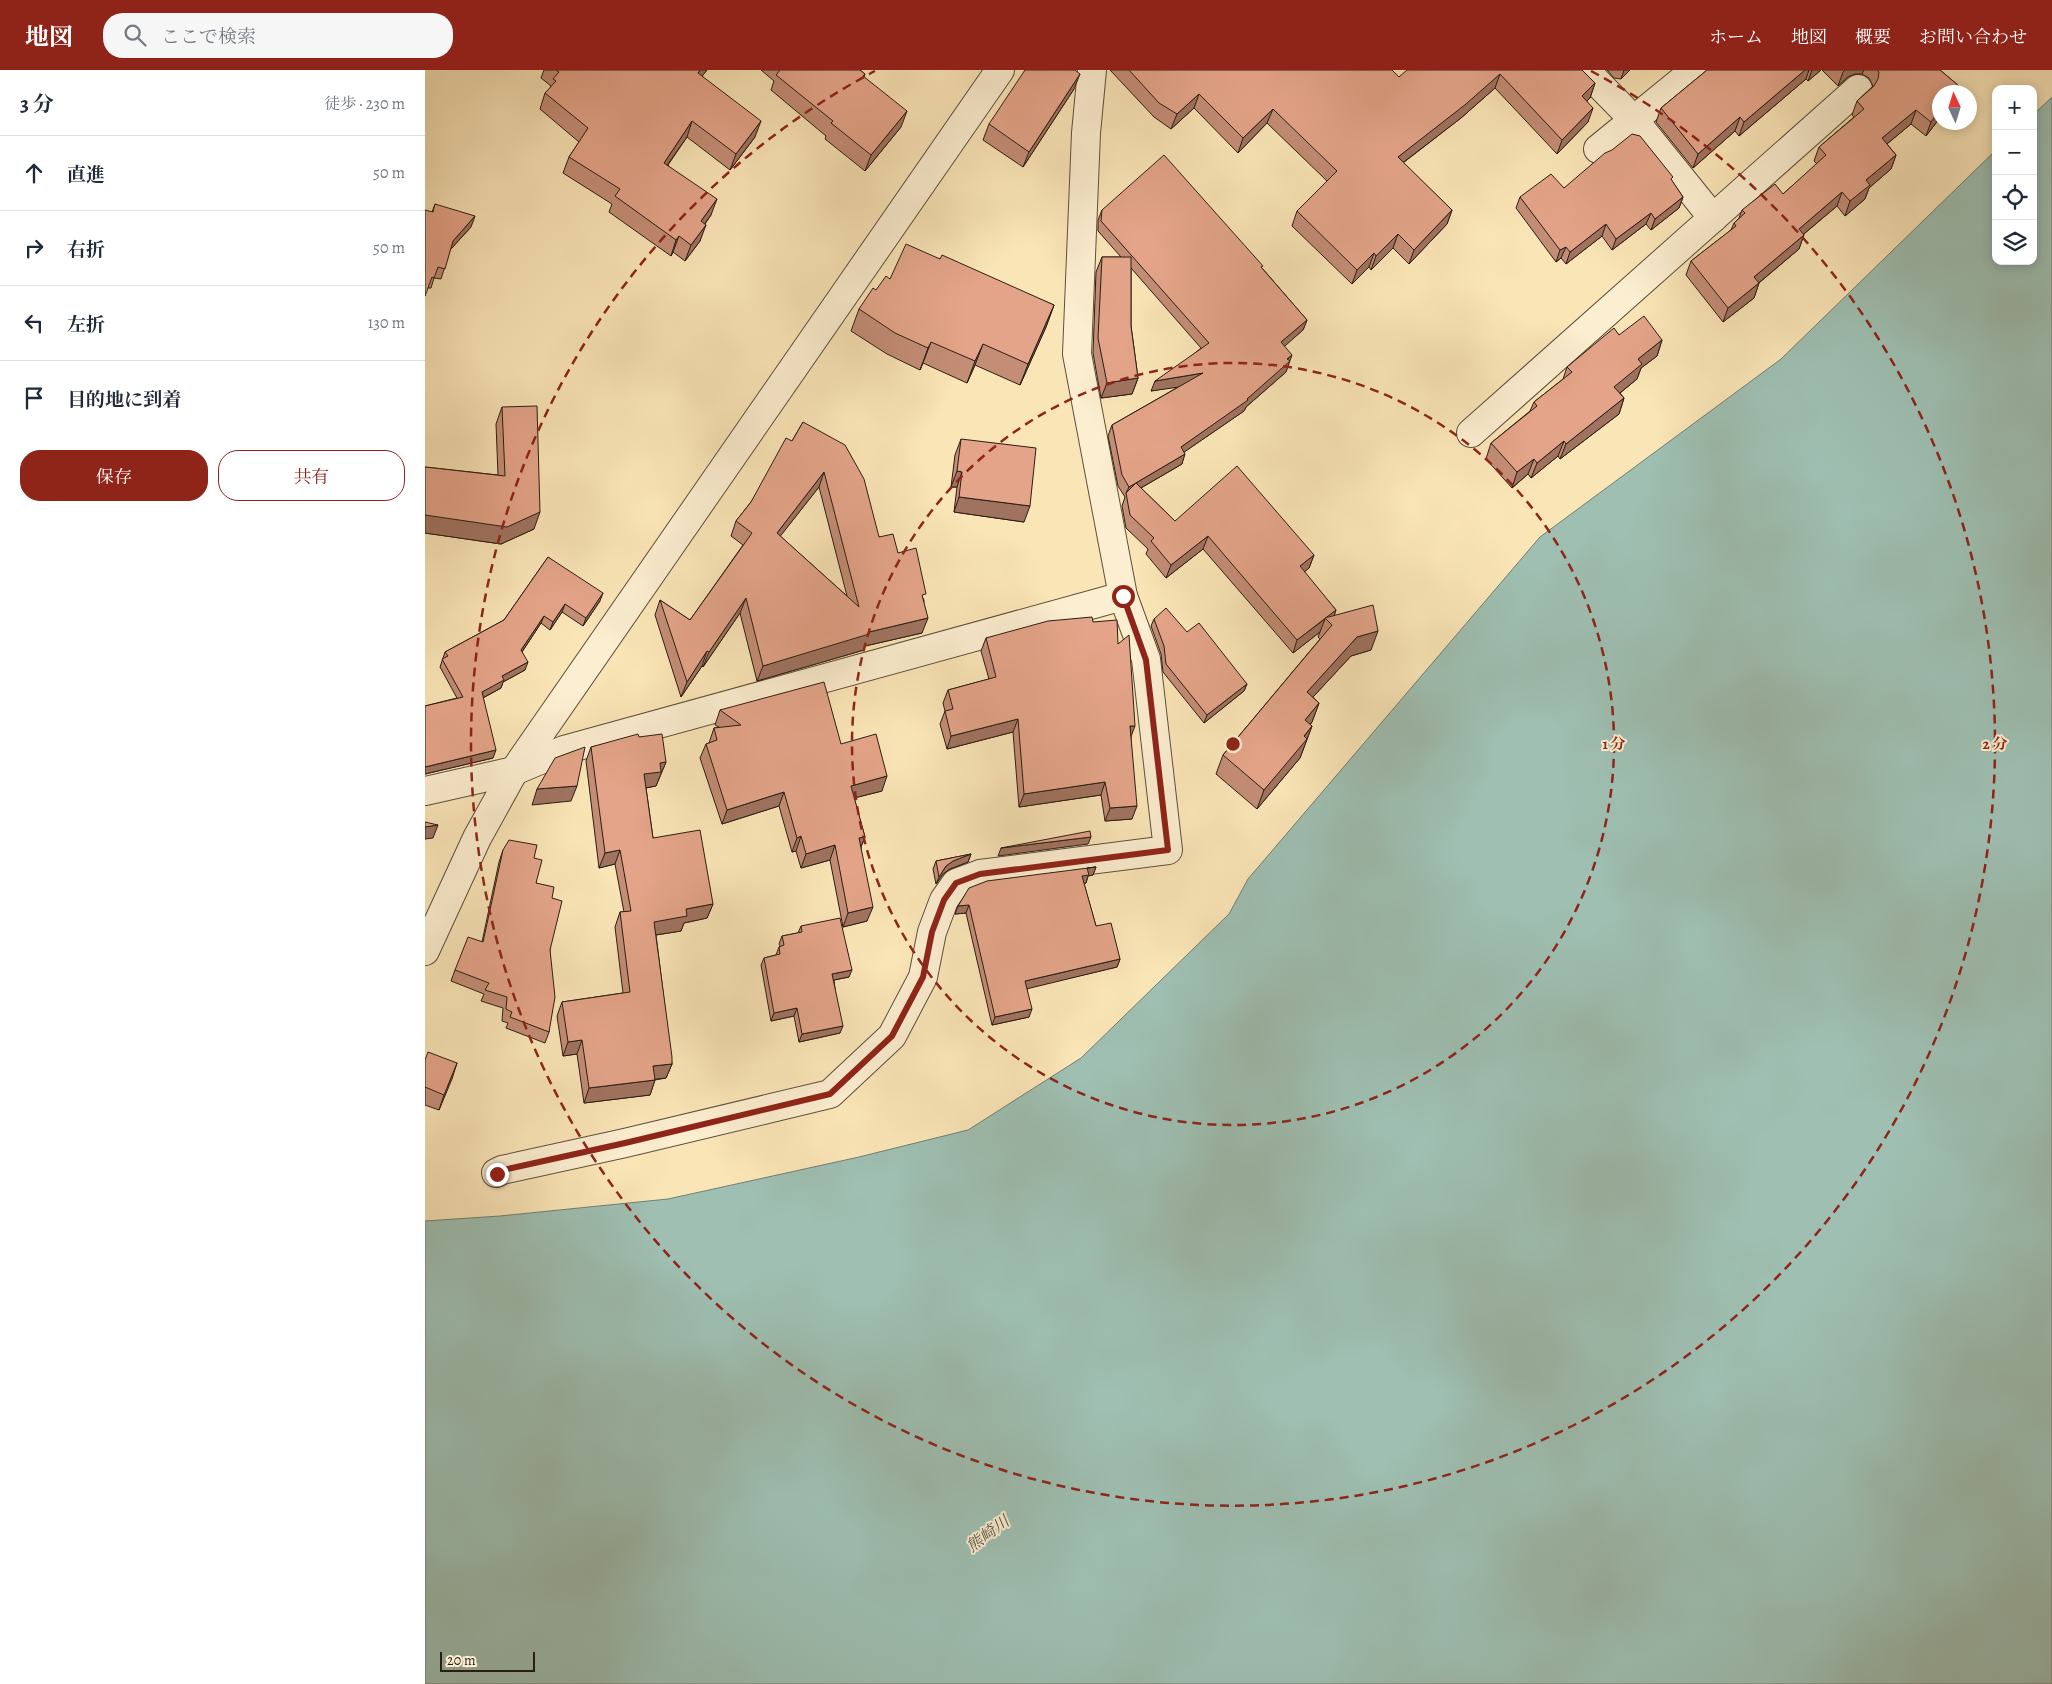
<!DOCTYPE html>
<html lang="ja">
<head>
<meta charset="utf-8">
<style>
  body { margin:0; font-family:Alegreya,"Noto Serif JP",serif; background:#f6f6f7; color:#1f2937 }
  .controls { position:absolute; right:15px; top:15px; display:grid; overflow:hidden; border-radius:10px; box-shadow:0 2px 12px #0003 }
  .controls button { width:45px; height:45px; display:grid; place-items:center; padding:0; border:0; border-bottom:1px solid #e0e1e3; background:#fff; color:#1f2937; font:25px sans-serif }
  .compass { position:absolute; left:1507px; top:15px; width:45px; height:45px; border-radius:50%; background:#fff; box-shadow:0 2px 12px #0003; rotate:356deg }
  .scale { position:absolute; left:15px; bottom:12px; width:95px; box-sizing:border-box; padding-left:5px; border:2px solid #2a1d13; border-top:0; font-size:14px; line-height:18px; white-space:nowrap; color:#2a1d13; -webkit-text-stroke:4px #fceed0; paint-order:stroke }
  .stop { position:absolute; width:15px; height:15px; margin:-11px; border:4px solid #8f2418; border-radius:50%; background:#fff }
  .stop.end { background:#8f2418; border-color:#fff; box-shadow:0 1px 5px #0008 }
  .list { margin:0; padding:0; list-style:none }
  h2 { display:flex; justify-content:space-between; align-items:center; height:65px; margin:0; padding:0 20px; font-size:21px }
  h2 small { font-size:16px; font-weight:400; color:#747a83 }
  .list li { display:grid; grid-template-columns:32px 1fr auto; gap:15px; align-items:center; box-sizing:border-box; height:75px; padding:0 20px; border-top:1px solid #e0e1e3 }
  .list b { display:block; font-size:19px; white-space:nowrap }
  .list em { font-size:16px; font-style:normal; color:#747a83 }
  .actions { display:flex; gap:10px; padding:15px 20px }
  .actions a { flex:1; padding:11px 0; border:1px solid #8f2418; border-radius:20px; text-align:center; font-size:18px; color:#8f2418 }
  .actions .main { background:#8f2418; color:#fff }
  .icon { flex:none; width:28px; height:28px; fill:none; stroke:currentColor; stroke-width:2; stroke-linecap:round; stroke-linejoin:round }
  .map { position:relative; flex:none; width:1627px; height:1614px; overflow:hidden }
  header { display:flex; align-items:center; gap:30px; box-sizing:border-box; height:70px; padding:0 25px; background:#8f2418; color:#fff }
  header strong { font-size:24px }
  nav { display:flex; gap:28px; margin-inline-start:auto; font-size:18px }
  .search { width:350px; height:45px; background:#f6f6f7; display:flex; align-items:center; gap:12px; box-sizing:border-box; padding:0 18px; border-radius:20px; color:#747a83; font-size:19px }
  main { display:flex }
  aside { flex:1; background:#fff }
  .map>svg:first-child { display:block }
</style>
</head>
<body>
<header>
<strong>地図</strong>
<div class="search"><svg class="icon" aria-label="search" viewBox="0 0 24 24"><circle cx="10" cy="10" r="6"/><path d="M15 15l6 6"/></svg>ここで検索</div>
<nav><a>ホーム</a><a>地図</a><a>概要</a><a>お問い合わせ</a></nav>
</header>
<main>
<aside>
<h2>3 分<small>徒歩 · 230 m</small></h2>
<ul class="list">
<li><svg class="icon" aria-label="ahead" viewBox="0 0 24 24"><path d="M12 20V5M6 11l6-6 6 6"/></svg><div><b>直進</b></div><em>50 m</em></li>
<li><svg class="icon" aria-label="right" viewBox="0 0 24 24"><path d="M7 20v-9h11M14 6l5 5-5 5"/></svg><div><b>右折</b></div><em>50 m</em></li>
<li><svg class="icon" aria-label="left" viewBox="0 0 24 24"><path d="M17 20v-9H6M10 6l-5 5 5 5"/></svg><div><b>左折</b></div><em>130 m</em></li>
<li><svg class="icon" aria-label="arrive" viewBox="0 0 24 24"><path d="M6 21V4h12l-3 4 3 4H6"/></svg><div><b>目的地に到着</b></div></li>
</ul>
<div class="actions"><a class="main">保存</a><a>共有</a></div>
</aside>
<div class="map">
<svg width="1627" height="1614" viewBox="0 0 1627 1614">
  <rect width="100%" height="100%" fill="#fae5b7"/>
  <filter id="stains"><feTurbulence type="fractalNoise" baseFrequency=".004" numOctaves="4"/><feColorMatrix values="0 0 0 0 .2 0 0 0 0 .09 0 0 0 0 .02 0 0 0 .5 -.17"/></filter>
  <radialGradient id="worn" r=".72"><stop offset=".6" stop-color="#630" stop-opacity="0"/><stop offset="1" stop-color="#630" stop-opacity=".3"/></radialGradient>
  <path fill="#9ebfb2" stroke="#707e72" d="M1627,27V1614H0V1151L75,1146L243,1129L434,1087L543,1060L656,988L804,844L823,809L1115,467L1356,289L1571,80V191H1608V45Z"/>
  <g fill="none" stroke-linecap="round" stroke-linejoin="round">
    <defs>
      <g id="minor">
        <path d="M1160,0L1209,50L1288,148"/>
        <path d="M1173,79L1270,0"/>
        <path d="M1046,363L1433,19"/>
        <path d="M0,721L89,701L139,680L698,526"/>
        <path d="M71,1103L77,1100L200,1073L405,1024L467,966L498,907L507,862L519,830L531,813L555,804L743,780L721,589L698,526L652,284L661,63L667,0"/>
      </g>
      <path id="tertiary" d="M0,881L52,768L89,701L575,0"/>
    </defs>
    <use href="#minor" stroke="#5e4f3c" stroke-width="30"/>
    <use href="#tertiary" stroke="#5e4f3c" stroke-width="30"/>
    <use href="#minor" stroke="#fceed0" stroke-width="28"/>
    <use href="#tertiary" stroke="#fceed0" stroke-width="28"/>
  </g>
  <g fill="#c48d76" stroke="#2a1d13" fill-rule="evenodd">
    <path d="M119,0H282L277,6L330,67L305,100L262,67L243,95L286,145L280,154L275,171L260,191L248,182L246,186L184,142L187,134L138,103L144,87L154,72L115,39L120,23L125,19L126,16L116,8Z"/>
    <path d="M336,0H435L440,4L439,7L476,57L440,101L400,69L401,66L346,20L349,11Z"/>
    <path d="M685,0H967L974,7L1157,0L1170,13L1165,28L1162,31L1163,52L1132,84L1070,18L1036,48L978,93L1027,140L1022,154L984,194L968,178L946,200L944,197L927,214L867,156L872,141L902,111L842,53L813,83L769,38L746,59L729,47Z"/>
    <path d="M1182,0H1205L1196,9L1189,8Z"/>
    <path d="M1282,0H1396L1383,11L1381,9L1314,66L1310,61L1268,98L1231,52L1236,38Z"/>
    <path d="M1397,0H1515L1534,16L1532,22H1514V49L1501,66L1486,54L1462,74L1471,85L1466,99L1444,118L1440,129L1420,146L1412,136L1379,164L1374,179L1334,213L1329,228L1298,252L1261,205L1266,191L1306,160L1309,153L1314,148L1317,140L1358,124L1392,94L1389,91L1394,77L1429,47L1427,45L1432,31L1448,16L1444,8L1437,4H1430L1423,7L1413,16Z"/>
    <path d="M649,19L598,97L558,70L564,54Z"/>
    <path d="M1247,111L1258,127L1254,138L1226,160L1221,154L1187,180L1177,166L1141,194L1136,188L1131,192L1091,138L1095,127L1139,118Z"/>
    <path d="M10,134L46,157L25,180L16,209L9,208L6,218H3L7,142Z"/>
    <path d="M677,140L837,198L882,250L878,260L859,276L864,291L861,302L821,337L819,341L759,382L757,394L716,418L750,451L889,485L884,498L879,502L911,540L909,546L946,580L926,586L888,627L894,633L887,652L885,655L887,656L875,688L832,739L791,704L798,685L895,569L893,567L895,562L868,583L778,479L741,508L721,484L723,479L701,458L697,436L700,427L693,416L683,366L687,355L755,316L726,321L776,278L706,198V256L713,308L707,324L676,328L668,283L671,202L677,187H696L673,161V150Z"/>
    <path d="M515,189L629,235L621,257L595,315L550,295L542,313L498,293L495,300L462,284L426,261L434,239L451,220L465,209Z"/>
    <path d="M1194,265L1237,270L1232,286L1216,298L1212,309L1195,323L1199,328L1194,344L1135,389L1133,386L1106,408L1103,404L1087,418L1061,389L1066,373L1105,341L1109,332L1138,309L1142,297Z"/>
    <path d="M77,337L109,459L76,474L0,463V397L73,405L71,354Z"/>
    <path d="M378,352L454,467L473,483L499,530L497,563L440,576L439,580L332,611L315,543L278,597L277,596L256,627L230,545L235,530L265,550L318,475L306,466L311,451L326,432L367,371ZM394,417L422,526L355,466Z"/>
    <path d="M536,369L599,452L529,442L532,417H526L530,385Z"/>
    <path d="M123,487L175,531L158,556L137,542L125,560L116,553L97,582L100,600L78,612L76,618L58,628L68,688L0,704V636L32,628L15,597L20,582L79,550Z"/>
    <path d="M729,549L762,562L822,614L819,621L779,653L738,602L736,584L726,556Z"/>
    <path d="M668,552L693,574L706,666L707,749L680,751L676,725L594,737L588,662L522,679L515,654L520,641L518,633L523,620L564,609L556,581L561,568Z"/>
    <path d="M295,640L416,674L457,721L429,728L440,767L436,777L442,851L418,857L405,790L376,798L371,781L367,782L354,736L297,754L275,688L281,674L284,673L289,658L294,657L290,655Z"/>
    <path d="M214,667L241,692L231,716L221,718L228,768L288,834L282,848L259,853L256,861L231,865L247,994L241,1008L230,1010L225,1025L159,1033L152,984L138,986L132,946L137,932L198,923L190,857L195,842H199L190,794L174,798L161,691L166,677Z"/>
    <path d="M78,780L109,788L111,813L127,828L125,880L124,962L120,973L81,958L83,953L77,951L78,938L56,931L59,924L26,911L30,900L57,872L74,792Z"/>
    <path d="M546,784L543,792L525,799L518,804L511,814L508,799L511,791Z"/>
    <path d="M671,797L668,805L663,806L661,813L659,814L671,856L695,889L692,897L602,918L604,947L567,955L541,843L530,844L533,836Z"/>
    <path d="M376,856L424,907L409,910L415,963L374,972L369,946L346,951L336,895L339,888L351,885L354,877L355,876L354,874L357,866L373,863Z"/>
    <path d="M0,990L32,993L14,1040L0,1035Z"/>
  </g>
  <g fill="#a07360" stroke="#2a1d13">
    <path d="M275,0H282L267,19L273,3Z"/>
    <path d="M1199,0H1205L1196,9Z"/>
    <path d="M1380,0H1384L1381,9L1314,66L1319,52Z"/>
    <path d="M1387,0H1396L1383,11Z"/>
    <path d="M1420,0H1439L1437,4H1430L1423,7L1413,16L1418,2Z"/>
    <path d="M655,4L649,19L598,97L604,82Z"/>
    <path d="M1075,4L1070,18L1036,48L967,101L973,87Z"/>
    <path d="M1170,13L1165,28L1152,40L1157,26Z"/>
    <path d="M774,24L769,38L746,59L752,44Z"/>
    <path d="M1168,38L1163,52L1132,84L1137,70Z"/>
    <path d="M848,39L842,53L813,83L818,68Z"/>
    <path d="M1491,40L1486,54L1452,82L1457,68Z"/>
    <path d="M482,41L476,57L440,101L446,85Z"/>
    <path d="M1514,41V49L1501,66L1506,52Z"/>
    <path d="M1315,47L1310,61L1268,98L1273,84Z"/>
    <path d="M267,51L262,67L233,108L239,93Z"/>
    <path d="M336,51L330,67L305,100L311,84Z"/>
    <path d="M1471,85L1466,99L1444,118L1440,129L1420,146L1425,131L1441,110Z"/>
    <path d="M1417,122L1412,136L1368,173L1374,159Z"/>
    <path d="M1258,127L1254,138L1226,160L1230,149Z"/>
    <path d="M292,129L286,145L270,167L276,151Z"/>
    <path d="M1027,140L1022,154L984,194L989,180Z"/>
    <path d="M1226,143L1221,154L1187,180L1191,169Z"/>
    <path d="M50,146L46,157L24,181L28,171Z"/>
    <path d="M1181,154L1177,166L1141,194L1145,182Z"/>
    <path d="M281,155L275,171L260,191L266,175Z"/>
    <path d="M973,164L968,178L946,200L951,186Z"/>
    <path d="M1379,165L1374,179L1324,221L1329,207Z"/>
    <path d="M254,166L248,182L246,186L251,170Z"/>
    <path d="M1141,177L1136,188L1131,192L1135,180Z"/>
    <path d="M949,183L944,197L927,214L932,200Z"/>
    <path d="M1334,213L1329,228L1298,252L1303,238Z"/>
    <path d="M629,235L621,257L595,315L603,294Z"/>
    <path d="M882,250L878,260L852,283L856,272Z"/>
    <path d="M1237,270L1232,286L1216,298L1212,309L1184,332L1189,317L1213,289Z"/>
    <path d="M506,272L498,293L495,300L503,278Z"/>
    <path d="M558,274L550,295L542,313L550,291Z"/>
    <path d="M867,285L861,302L821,337L819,341L752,387L756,377L822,329Z"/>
    <path d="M778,303L775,314L726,321L730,311Z"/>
    <path d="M713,308L707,324L676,328L682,313Z"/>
    <path d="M1199,328L1194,344L1135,389L1141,374Z"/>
    <path d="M1139,371L1133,386L1106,408L1112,393Z"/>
    <path d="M760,384L757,394L702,426L701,423L704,417Z"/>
    <path d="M1109,389L1103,404L1087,418L1092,402Z"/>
    <path d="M532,401L537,402L532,417H526Z"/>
    <path d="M399,402L394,417L346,478L352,463Z"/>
    <path d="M534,427L605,436L599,452L529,442Z"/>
    <path d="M115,442L109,459L76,474L0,463V445Z"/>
    <path d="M783,466L778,479L741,508L746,495Z"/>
    <path d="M889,485L884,498L871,509L875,496Z"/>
    <path d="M178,523L175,531L158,556L161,548Z"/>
    <path d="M321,528L315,543L278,597L284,582Z"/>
    <path d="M140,534L137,542L125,560L128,552Z"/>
    <path d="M911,540L907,553L900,548Z"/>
    <path d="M119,546L116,553L93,588L96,580Z"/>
    <path d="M503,548L497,563L440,576L439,580L332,611L338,596L444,562Z"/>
    <path d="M900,549L895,562L868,583L872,570Z"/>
    <path d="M953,561L946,580L926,586L875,641L882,622L932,567Z"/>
    <path d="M282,581L277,596L256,627L262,612Z"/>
    <path d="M103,592L100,600L78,612L76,618L54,630L57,622L77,606Z"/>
    <path d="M822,614L819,621L779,653L782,645Z"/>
    <path d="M894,633L887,652L873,669L880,650Z"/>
    <path d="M593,649L588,662L522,679L526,666Z"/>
    <path d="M705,656H710L705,669Z"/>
    <path d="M887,656L875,688L832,739L839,720Z"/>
    <path d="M71,680L68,688L0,704V697Z"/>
    <path d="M241,692L231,716L214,719L219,704L235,693Z"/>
    <path d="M462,706L457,721L421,730L426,716Z"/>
    <path d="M680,712L676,725L594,737L599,724Z"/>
    <path d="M152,716L146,731L107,735L112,719Z"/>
    <path d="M359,722L354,736L297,754L302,740Z"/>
    <path d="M712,736L707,749L680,751L685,738Z"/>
    <path d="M13,755L8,768L0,769V757Z"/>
    <path d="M376,766L371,781L367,782L372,768Z"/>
    <path d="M440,767L434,781V768Z"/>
    <path d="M666,767L663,774L573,786L576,778Z"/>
    <path d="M410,775L405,790L376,798L381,784Z"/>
    <path d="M195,780L190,794L174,798L180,783Z"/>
    <path d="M546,784L543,792L525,799L518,804L511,814L514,807L521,796L528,791Z"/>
    <path d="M671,797L668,805L663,806L661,813L654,814L657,806L662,798Z"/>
    <path d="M288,834L282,848L259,853L256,861L224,866L229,852L261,839Z"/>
    <path d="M544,835L541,843L530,844L533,836Z"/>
    <path d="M448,837L442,851L418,857L423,843Z"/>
    <path d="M695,889L692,897L597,920L600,911Z"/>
    <path d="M427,900L424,907L404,911L407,904Z"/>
    <path d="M372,938L369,946L346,951L349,943Z"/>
    <path d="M607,939L604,947L567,955L570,947Z"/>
    <path d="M418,956L415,963L374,972L377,964Z"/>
    <path d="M157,970L152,984L138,986L143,972Z"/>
    <path d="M32,993L27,1009L14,1040L19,1025Z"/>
    <path d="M247,994L241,1008L223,1010L228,996Z"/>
    <path d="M230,1010L225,1025L159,1033L164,1018Z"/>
  </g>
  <g fill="#e4a489" stroke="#2a1d13" fill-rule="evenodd">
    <path d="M131,0H275L273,3L336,51L311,84L267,51L239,93L292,129L276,151L281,155L266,175L254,166L251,170L190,126L195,119L144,87L163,58L120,23L131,11L128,9L134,2Z"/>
    <path d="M355,0H435L440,4L438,6L482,41L446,85L406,53L408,51L351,5Z"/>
    <path d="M600,0H650L655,4L604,82L564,54Z"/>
    <path d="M704,0H967L974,7L982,0H1157L1170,13L1157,26L1168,38L1137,70L1075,4L1041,34L973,87L1027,140L989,180L973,164L951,186L949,183L932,200L872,141L912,101L848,39L818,68L774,24L752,44L734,33Z"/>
    <path d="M1282,0H1380L1319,52L1315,47L1273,84L1236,38Z"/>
    <path d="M1452,0H1515L1534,16L1529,22H1514V41L1506,52L1491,40L1457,68L1471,85L1441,110L1445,115L1425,131L1417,122L1374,159L1379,165L1329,207L1334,213L1303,238L1266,191L1311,156L1309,153L1320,143L1317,140L1350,114L1358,124L1401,85L1394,77L1439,39L1432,31L1449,16L1453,9L1454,2Z"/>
    <path d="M1207,64L1215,66L1248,107L1246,109L1258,127L1230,149L1226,143L1191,169L1181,154L1145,182L1141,177L1135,180L1095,127L1126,104L1139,118L1180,83L1187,80Z"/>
    <path d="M739,85L838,196L836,197L882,250L856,272L867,285L862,289L865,291L822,329L823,330L756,377L760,384L704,417L697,405L687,355L778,303L730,311L784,273L676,151L677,140Z"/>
    <path d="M10,134L50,146L28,171L20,199L13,197L9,208L7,207L0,226V140L8,142Z"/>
    <path d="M481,174L515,189L517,185L629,235L603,294L558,274L550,291L506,272L503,278L470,263L434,239L448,218L451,220L461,206L465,209Z"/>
    <path d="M677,187H706V256L713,308L682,313L673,268Z"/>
    <path d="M1219,246L1237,270L1213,289L1217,294L1189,317L1199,328L1141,374L1139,371L1112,393L1109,389L1092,402L1066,373L1112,336L1109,332L1147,302L1142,297L1189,258L1194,265Z"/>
    <path d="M112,336L115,442L82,457L0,445V397L80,406L77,337Z"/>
    <path d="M378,352L420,375L439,409L454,467L468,464L473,483L491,478L501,524L497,525L503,548L444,562V564L338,596L321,528L284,582L282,581L262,612L235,530L265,550L327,463L311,451L326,432L361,368L367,371ZM399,402L434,537L352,463Z"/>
    <path d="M536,369L611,378L605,436L534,427L537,402L532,401Z"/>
    <path d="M812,396L889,485L875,496L911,540L872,570L783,466L746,495L726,471L729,468L705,445L701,423L711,413L750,451Z"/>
    <path d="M123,487L178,523L161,548L140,534L128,552L119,546L96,580L103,592L77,606L79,610L57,622L71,680L0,697V636L38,627L17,589L23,586L20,582L79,550Z"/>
    <path d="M948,535L953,561L932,567L882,622L894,633L880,650L887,656L879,666L882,669L839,720L798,685L907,555L900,548Z"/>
    <path d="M741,538L762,562L774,553L822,614L782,645L741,594L739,576L729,549Z"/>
    <path d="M667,547L668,552L692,550L693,574L704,565L710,656H705L712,736L685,738L680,712L599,724L593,649L526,666L520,641L528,639L523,620L571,607L561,568L623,551Z"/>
    <path d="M399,612L416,674L451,664L462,706L426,716L440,767L434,768L448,837L423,843L410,775L381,784L376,766L372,768L359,722L302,740L281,674L292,670L289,658L316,655L295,640Z"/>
    <path d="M213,664L214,667L237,664L241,692L235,693L236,702L219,704L228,768L275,760L288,834L261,839L262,846L229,852L247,987V994L228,996L230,1010L164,1018L157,970L143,972L137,932L205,922L195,842L206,841L195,780L180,783L166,677Z"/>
    <path d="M160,677L152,716L112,719L130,688Z"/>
    <path d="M0,752L13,755L0,757Z"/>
    <path d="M665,761L666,767L576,778Z"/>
    <path d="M84,770L112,775L109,788L117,790L111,813L129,817L127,828L137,831L125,880L130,927L124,962L85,947L87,942L81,939L82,927L60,920L64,913L30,900L43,867L58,872L78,780Z"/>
    <path d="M546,784L528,791L521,796L514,807L511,791Z"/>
    <path d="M671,797L662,798L664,805L657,806L671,856L686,853L695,889L600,911L607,939L570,947L544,835L533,836L544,818L562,811Z"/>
    <path d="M415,848L427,900L407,904L418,956L377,964L372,938L349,943L339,888L355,884L354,877L359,875L357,866L377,862L376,856Z"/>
    <path d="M3,982L32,993L19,1025L0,1017V990Z"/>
  </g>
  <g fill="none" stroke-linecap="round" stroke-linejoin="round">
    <path stroke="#8f2418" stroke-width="6" d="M72,1104L78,1100L200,1073L405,1024L467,966L498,907L507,862L519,830L531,813L555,804L743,780L721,590L698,526"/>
  </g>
  <g fill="none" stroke="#8f2418" stroke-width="2.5" stroke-dasharray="9 6">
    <circle cx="808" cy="674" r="381"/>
    <path d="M1166 1A762 762 0 1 1 450 1"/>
  </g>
  <g text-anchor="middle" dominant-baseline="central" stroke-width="4" stroke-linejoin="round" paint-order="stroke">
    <g font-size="16" font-style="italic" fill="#53564b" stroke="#fceed0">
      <text transform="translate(563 1464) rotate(-37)">熊崎川</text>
    </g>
  </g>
  <circle cx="808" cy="674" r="8" fill="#8f2418" stroke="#fceed0" stroke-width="2.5"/>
  <g font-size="15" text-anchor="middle" font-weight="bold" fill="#8f2418" stroke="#fceed0" stroke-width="4" stroke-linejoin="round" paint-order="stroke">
    <text x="1189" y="679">1 分</text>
    <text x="1570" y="679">2 分</text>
  </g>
  <rect width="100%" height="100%" filter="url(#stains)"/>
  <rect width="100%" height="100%" fill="url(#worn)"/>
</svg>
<div class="controls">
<button>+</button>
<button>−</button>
<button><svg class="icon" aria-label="locate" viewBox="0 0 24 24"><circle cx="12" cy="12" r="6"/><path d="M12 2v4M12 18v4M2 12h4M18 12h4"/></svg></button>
<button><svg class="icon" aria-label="layers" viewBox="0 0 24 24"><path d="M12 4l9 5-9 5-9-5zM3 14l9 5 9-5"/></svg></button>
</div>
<svg class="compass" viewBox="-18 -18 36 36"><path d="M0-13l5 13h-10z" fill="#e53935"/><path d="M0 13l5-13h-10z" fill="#747a83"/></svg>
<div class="scale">20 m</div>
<div class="stop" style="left:698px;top:526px"></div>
<div class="stop end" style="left:72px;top:1104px"></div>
</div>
</main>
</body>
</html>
